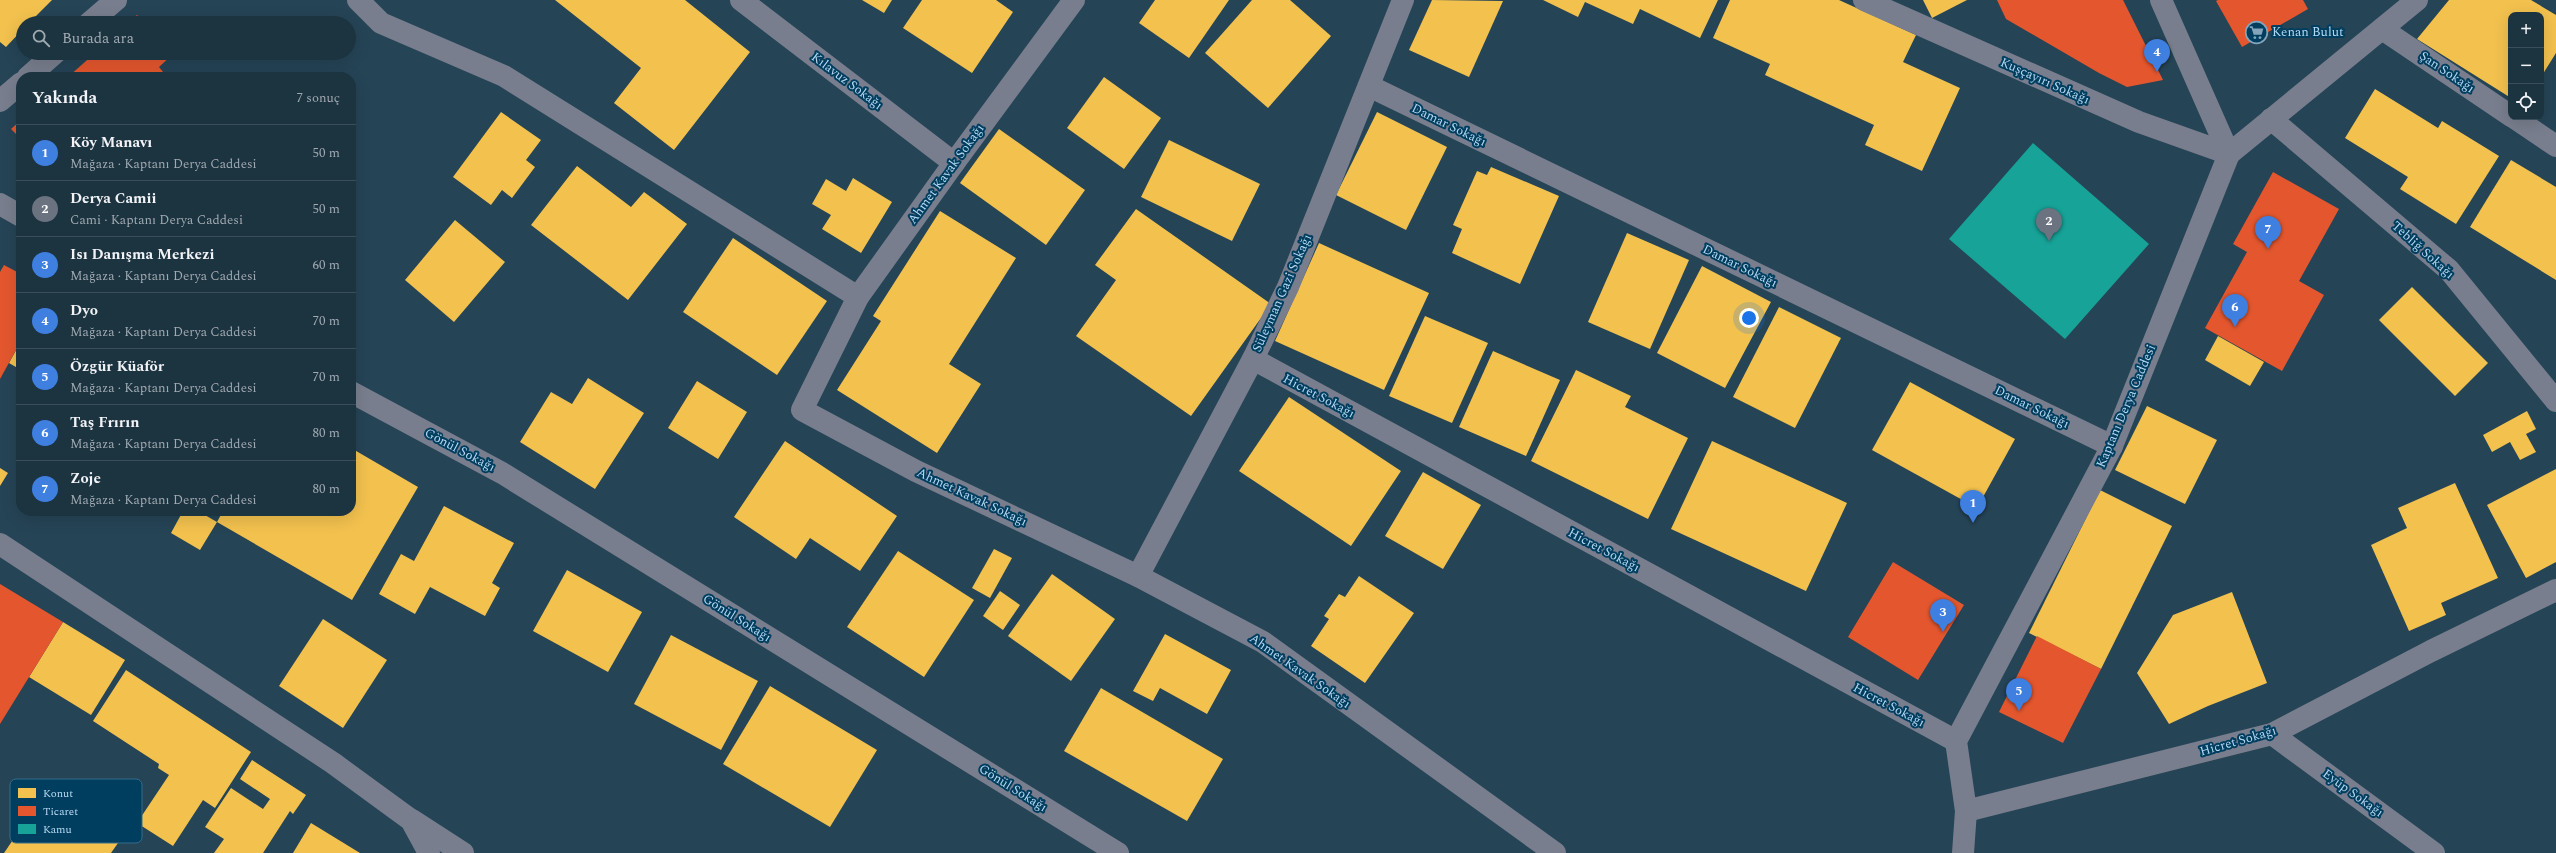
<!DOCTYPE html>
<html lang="tr">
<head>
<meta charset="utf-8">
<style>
  body { margin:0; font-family:Spectral,serif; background:#293f4b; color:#f1f3f6 }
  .controls { position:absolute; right:12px; top:12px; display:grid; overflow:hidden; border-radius:8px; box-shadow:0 4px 16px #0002 }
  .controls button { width:36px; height:36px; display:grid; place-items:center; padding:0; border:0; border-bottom:1px solid #3a4e59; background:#1c3340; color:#f1f3f6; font:20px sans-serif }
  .you { position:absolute; left:1749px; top:318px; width:14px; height:14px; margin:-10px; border:3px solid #fff; border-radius:50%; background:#1a73e8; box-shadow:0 0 0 6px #1a73e833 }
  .badge { display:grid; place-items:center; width:26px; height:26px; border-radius:50%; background:#83a4bb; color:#fff; font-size:13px; font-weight:700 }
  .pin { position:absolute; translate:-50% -33px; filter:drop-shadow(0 1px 2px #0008) }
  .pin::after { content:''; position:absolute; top:21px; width:14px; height:12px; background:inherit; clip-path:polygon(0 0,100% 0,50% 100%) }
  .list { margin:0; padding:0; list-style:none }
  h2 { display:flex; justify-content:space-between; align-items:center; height:52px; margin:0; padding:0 16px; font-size:17px }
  h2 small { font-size:13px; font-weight:400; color:#a0aab1 }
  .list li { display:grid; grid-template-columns:26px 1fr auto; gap:12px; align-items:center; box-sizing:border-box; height:56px; padding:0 16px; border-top:1px solid #3a4e59 }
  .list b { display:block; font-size:15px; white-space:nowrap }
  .list p { margin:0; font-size:13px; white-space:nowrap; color:#a0aab1 }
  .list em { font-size:13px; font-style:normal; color:#a0aab1 }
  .icon { flex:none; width:22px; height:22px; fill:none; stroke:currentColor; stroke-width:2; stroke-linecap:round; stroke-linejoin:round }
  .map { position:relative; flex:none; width:2556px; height:853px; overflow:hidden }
  .search { position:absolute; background:#1c3340; box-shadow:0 4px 16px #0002; left:16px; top:16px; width:340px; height:44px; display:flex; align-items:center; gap:10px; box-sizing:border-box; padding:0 14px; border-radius:22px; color:#a0aab1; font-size:15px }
  .panel { position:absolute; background:#1c3340; box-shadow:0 4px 16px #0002; left:16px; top:72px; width:340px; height:444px; border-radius:16px }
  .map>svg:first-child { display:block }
</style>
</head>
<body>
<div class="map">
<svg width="2556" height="853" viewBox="0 0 2556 853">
  <rect width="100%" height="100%" fill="#254456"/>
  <g fill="#f2c14e">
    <path d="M0,0H52L29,23H23V29L6,47L0,42Z"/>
    <path d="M555,0H685L750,52L674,150L614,103L641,68Z"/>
    <path d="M862,0H892L884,13Z"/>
    <path d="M922,0H996L1013,12L972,73L903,28Z"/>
    <path d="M1155,0H1229L1189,58L1139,23Z"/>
    <path d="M1252,0H1290L1331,36L1268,108L1205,53Z"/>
    <path d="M1432,0L1503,1L1469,77L1409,50Z"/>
    <path d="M1543,0H1718L1700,38L1640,9L1633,24L1585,2L1578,17Z"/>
    <path d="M1730,0H1839L1916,35L1903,62L1960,88L1922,171L1865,145L1874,125L1765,75L1770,64L1713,38Z"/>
    <path d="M1923,0H1967L1932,18Z"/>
    <path d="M2449,0H2531L2556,15V53L2541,77V15H2511V98L2417,39Z"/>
    <path d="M1104,77L1161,118L1124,169L1067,128Z"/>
    <path d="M2375,89L2438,128L2442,121L2499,156L2456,224L2400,189L2408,177L2345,138Z"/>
    <path d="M501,112L541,140L526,160L535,167L512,198L502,190L491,205L453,177Z"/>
    <path d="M1377,112L1447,147L1406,230L1336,195Z"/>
    <path d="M999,129L1085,190L1046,245L960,183Z"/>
    <path d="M1169,140L1260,184L1232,241L1141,197Z"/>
    <path d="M2511,160L2556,187V280L2470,227Z"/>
    <path d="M577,166L631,207L644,192L687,224L628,300L531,225Z"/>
    <path d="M1491,167L1559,196L1520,284L1452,253L1462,229L1453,225L1477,171L1487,175Z"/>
    <path d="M853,178L892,202L861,253L822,229L831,215L812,204L826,179L846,191Z"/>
    <path d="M1136,209L1271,304L1191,416L1076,336L1116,280L1095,265Z"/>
    <path d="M940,211L1016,258L949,364L981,384L937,453L837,390L881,321L873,316Z"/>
    <path d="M455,220L505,262L454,322L405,280Z"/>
    <path d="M1627,233L1689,260L1650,349L1588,322Z"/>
    <path d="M733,238L827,301L777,375L683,312Z"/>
    <path d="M1319,243L1429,293L1384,390L1275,341Z"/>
    <path d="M1702,266L1771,302L1725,388L1657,353Z"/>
    <path d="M2412,287L2488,363L2455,396L2379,320Z"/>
    <path d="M1779,307L1841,338L1795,428L1733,397Z"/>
    <path d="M1425,316L1488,343L1452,423L1389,396Z"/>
    <path d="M2218,336L2264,362L2250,386L2205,360Z"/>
    <path d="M21,341V370L9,363Z"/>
    <path d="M1493,351L1560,380L1526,456L1459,427Z"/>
    <path d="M1576,370L1631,396L1625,407L1688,438L1648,519L1531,461Z"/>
    <path d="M588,378L644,413L595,489L520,442L551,392L572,404Z"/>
    <path d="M697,381L747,412L718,459L668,428Z"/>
    <path d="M1910,382L2015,439L1977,508L1872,450Z"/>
    <path d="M1289,397L1401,471L1351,546L1239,471Z"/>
    <path d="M2147,406L2217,440L2185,504L2115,470Z"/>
    <path d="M2527,411L2536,429L2526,434L2536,452L2520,460L2510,442L2492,452L2483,435Z"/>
    <path d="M785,441L897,516L860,571L810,538L796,559L734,517Z"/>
    <path d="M1712,441L1847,503L1806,591L1671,529Z"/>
    <path d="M351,448L418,487L352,600L217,522L223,511H351Z"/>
    <path d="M0,468L8,473L0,486Z"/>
    <path d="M2556,469V562L2526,578L2487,505Z"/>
    <path d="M1423,472L1481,505L1443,569L1385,536Z"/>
    <path d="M2455,483L2498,578L2441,603L2446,615L2409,631L2371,545L2407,528L2398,508Z"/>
    <path d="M2100,490L2172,526L2101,669L2029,633Z"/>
    <path d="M444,506L514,543L492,583L500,588L485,616L430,587L415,614L379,594L401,554L414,561Z"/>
    <path d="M183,511H198L217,522L200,550L171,533Z"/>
    <path d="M994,549L1012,558L990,598L972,588Z"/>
    <path d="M898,551L974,600L924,677L847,627Z"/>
    <path d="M567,570L642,612L608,672L533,631Z"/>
    <path d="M1052,574L1115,619L1071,681L1008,636Z"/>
    <path d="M1359,576L1414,613L1365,683L1311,646L1329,619L1324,616L1339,594L1345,597Z"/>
    <path d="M1000,591L1020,605L1003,630L983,616Z"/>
    <path d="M2232,592L2267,683L2208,706L2169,724L2137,673L2173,615Z"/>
    <path d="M323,619L387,660L343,728L279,686Z"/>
    <path d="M63,622L125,660L91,715L29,677Z"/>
    <path d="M1165,634L1231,670L1207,714L1160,688L1153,701L1133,691Z"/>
    <path d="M671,635L758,681L721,750L634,704Z"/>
    <path d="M126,670L251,752L215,808L203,800L173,846L137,823L169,775L158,768L159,764L93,721Z"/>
    <path d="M770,686L877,750L830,827L723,764Z"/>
    <path d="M1101,688L1223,759L1187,821L1064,751Z"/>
    <path d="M252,760L306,795L293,814L290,811L263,853H214L224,839L205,827L231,788L263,809L270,799L240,779Z"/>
    <path d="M51,784L125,833L111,853H4Z"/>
    <path d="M311,823L360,853H293Z"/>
  </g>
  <g fill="#e4572e">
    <path d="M1997,0H2123L2163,80L2127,87L2099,73L2006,19Z"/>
    <path d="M2218,0H2303L2308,9L2242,47L2216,1Z"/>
    <path d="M137,15L144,23H128Z"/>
    <path d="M95,53H172L173,54L159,67L167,77H68Z"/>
    <path d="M21,120V139L11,129Z"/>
    <path d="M2273,172L2339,209L2299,281L2324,295L2282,371L2205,328L2247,252L2233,244Z"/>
    <path d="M4,265L21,274V341L0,379V272Z"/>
    <path d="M1893,562L1964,605L1918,680L1848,637Z"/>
    <path d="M0,584L63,622L0,724Z"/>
    <path d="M2037,636L2101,669L2063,743L1999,712Z"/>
  </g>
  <path fill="#17a398" d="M2033,143L2149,244L2065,339L1949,239Z"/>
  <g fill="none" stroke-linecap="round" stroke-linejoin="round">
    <g stroke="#797e8e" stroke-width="22">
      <path d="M358,0L381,23L504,76L858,297"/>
      <path d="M741,0L954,163"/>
      <path d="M1074,0L954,163L858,297L802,410L916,471L1138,576L1263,642L1555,853"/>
      <path d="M1864,0L2139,122L2229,154L2417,0"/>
      <path d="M89,23L116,0"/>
      <path d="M2382,29L2511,116"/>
      <path d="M28,77L55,53"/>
      <path d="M1369,86L2112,446"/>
      <path d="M0,101L21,83"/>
      <path d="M2513,117L2556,146"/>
      <path d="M2271,119L2449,270L2556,401"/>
      <path d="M0,204L21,216"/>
      <path d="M1253,359L1956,741"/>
      <path d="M351,392L502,473L1118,853"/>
      <path d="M0,544L333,763L411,820L429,853"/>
      <path d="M1138,576L1253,359L1288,287L1403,0"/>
      <path d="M2272,734L2434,853"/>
      <path d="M1966,811L2272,734L2431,651L2556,590"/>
      <path d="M412,820L463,853"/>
    </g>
    <path stroke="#797e8e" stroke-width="22" d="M1963,853L1966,811L1956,741L2112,446L2229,154L2161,0"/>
  </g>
  <defs>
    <symbol id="supermarket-ring" viewBox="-11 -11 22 22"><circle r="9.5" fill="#003e5f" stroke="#83a4bb" stroke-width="1.5"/><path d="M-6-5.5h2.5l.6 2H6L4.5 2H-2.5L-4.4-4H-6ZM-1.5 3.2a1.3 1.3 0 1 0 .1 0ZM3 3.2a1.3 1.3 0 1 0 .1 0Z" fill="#83a4bb"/></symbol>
  </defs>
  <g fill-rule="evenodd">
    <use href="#supermarket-ring" x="2244" y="20" width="25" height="25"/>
  </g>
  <g text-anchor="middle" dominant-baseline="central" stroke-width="4" stroke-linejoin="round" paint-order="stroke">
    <g font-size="13" fill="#b6d8f1" stroke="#003e5f" text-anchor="start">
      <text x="2272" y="32">Kenan Bulut</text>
    </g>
    <g font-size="13" fill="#b6d8f1" stroke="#003e5f">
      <text transform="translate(2447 72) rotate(34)">Şan Sokağı</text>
      <text transform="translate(847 81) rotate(37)">Kılavuz Sokağı</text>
      <text transform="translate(2045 81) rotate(24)">Kuşçayırı Sokağı</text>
      <text transform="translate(1449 125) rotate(26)">Damar Sokağı</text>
      <text transform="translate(946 174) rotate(-54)">Ahmet Kavak Sokağı</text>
      <text transform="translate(2423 250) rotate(42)">Tebliğ Sokağı</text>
      <text transform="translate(1740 266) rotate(26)">Damar Sokağı</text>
      <text transform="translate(1282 293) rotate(-66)">Süleyman Gazi Sokağı</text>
      <text transform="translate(1319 396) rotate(28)">Hicret Sokağı</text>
      <text transform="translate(2126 406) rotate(-67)">Kaptanı Derya Caddesi</text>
      <text transform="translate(2032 407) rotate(26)">Damar Sokağı</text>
      <text transform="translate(460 450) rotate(28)">Gönül Sokağı</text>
      <text transform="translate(972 497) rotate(25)">Ahmet Kavak Sokağı</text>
      <text transform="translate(1604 550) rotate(28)">Hicret Sokağı</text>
      <text transform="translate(737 618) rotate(32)">Gönül Sokağı</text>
      <text transform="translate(1300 671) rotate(35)">Ahmet Kavak Sokağı</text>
      <text transform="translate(1889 705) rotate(28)">Hicret Sokağı</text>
      <text transform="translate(2238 741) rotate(-16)">Hicret Sokağı</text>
      <text transform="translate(1013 788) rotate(32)">Gönül Sokağı</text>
      <text transform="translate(2353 793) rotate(36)">Eyüp Sokağı</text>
    </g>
  </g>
  <rect x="10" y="779" width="132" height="64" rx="6" fill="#003e5f" stroke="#376c8b" stroke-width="1"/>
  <rect x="18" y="788" width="18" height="10" fill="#f2c14e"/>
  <rect x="18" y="806" width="18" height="10" fill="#e4572e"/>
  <rect x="18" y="824" width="18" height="10" fill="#17a398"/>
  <g font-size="11" fill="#b6d8f1">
    <text x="43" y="797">Konut</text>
    <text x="43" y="815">Ticaret</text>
    <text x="43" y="833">Kamu</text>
  </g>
</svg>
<div class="controls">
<button>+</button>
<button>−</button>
<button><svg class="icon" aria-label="locate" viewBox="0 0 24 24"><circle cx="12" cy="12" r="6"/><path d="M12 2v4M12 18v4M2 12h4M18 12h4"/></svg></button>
</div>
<div class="you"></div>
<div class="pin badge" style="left:1973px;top:523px;background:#3f7fe0">1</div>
<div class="pin badge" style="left:2049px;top:241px;background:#6b7280">2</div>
<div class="pin badge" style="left:1943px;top:632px;background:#3f7fe0">3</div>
<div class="pin badge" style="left:2157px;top:72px;background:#3f7fe0">4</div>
<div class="pin badge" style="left:2019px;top:711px;background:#3f7fe0">5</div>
<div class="pin badge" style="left:2235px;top:327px;background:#3f7fe0">6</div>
<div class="pin badge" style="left:2268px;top:249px;background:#3f7fe0">7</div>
<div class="search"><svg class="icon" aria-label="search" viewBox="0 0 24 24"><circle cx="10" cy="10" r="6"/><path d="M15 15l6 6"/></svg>Burada ara</div>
<section class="panel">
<h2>Yakında<small>7 sonuç</small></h2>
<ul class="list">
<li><span class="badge" style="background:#3f7fe0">1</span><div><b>Köy Manavı</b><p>Mağaza · Kaptanı Derya Caddesi</p></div><em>50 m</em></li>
<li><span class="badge" style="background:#6b7280">2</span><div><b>Derya Camii</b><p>Cami · Kaptanı Derya Caddesi</p></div><em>50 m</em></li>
<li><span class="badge" style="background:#3f7fe0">3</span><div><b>Isı Danışma Merkezi</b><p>Mağaza · Kaptanı Derya Caddesi</p></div><em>60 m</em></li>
<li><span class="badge" style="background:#3f7fe0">4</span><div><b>Dyo</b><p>Mağaza · Kaptanı Derya Caddesi</p></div><em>70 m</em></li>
<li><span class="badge" style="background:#3f7fe0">5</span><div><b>Özgür Küaför</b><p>Mağaza · Kaptanı Derya Caddesi</p></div><em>70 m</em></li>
<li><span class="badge" style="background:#3f7fe0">6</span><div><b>Taş Frırın</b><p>Mağaza · Kaptanı Derya Caddesi</p></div><em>80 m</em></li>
<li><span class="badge" style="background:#3f7fe0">7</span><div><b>Zoje</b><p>Mağaza · Kaptanı Derya Caddesi</p></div><em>80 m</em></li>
</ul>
</section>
</div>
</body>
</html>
